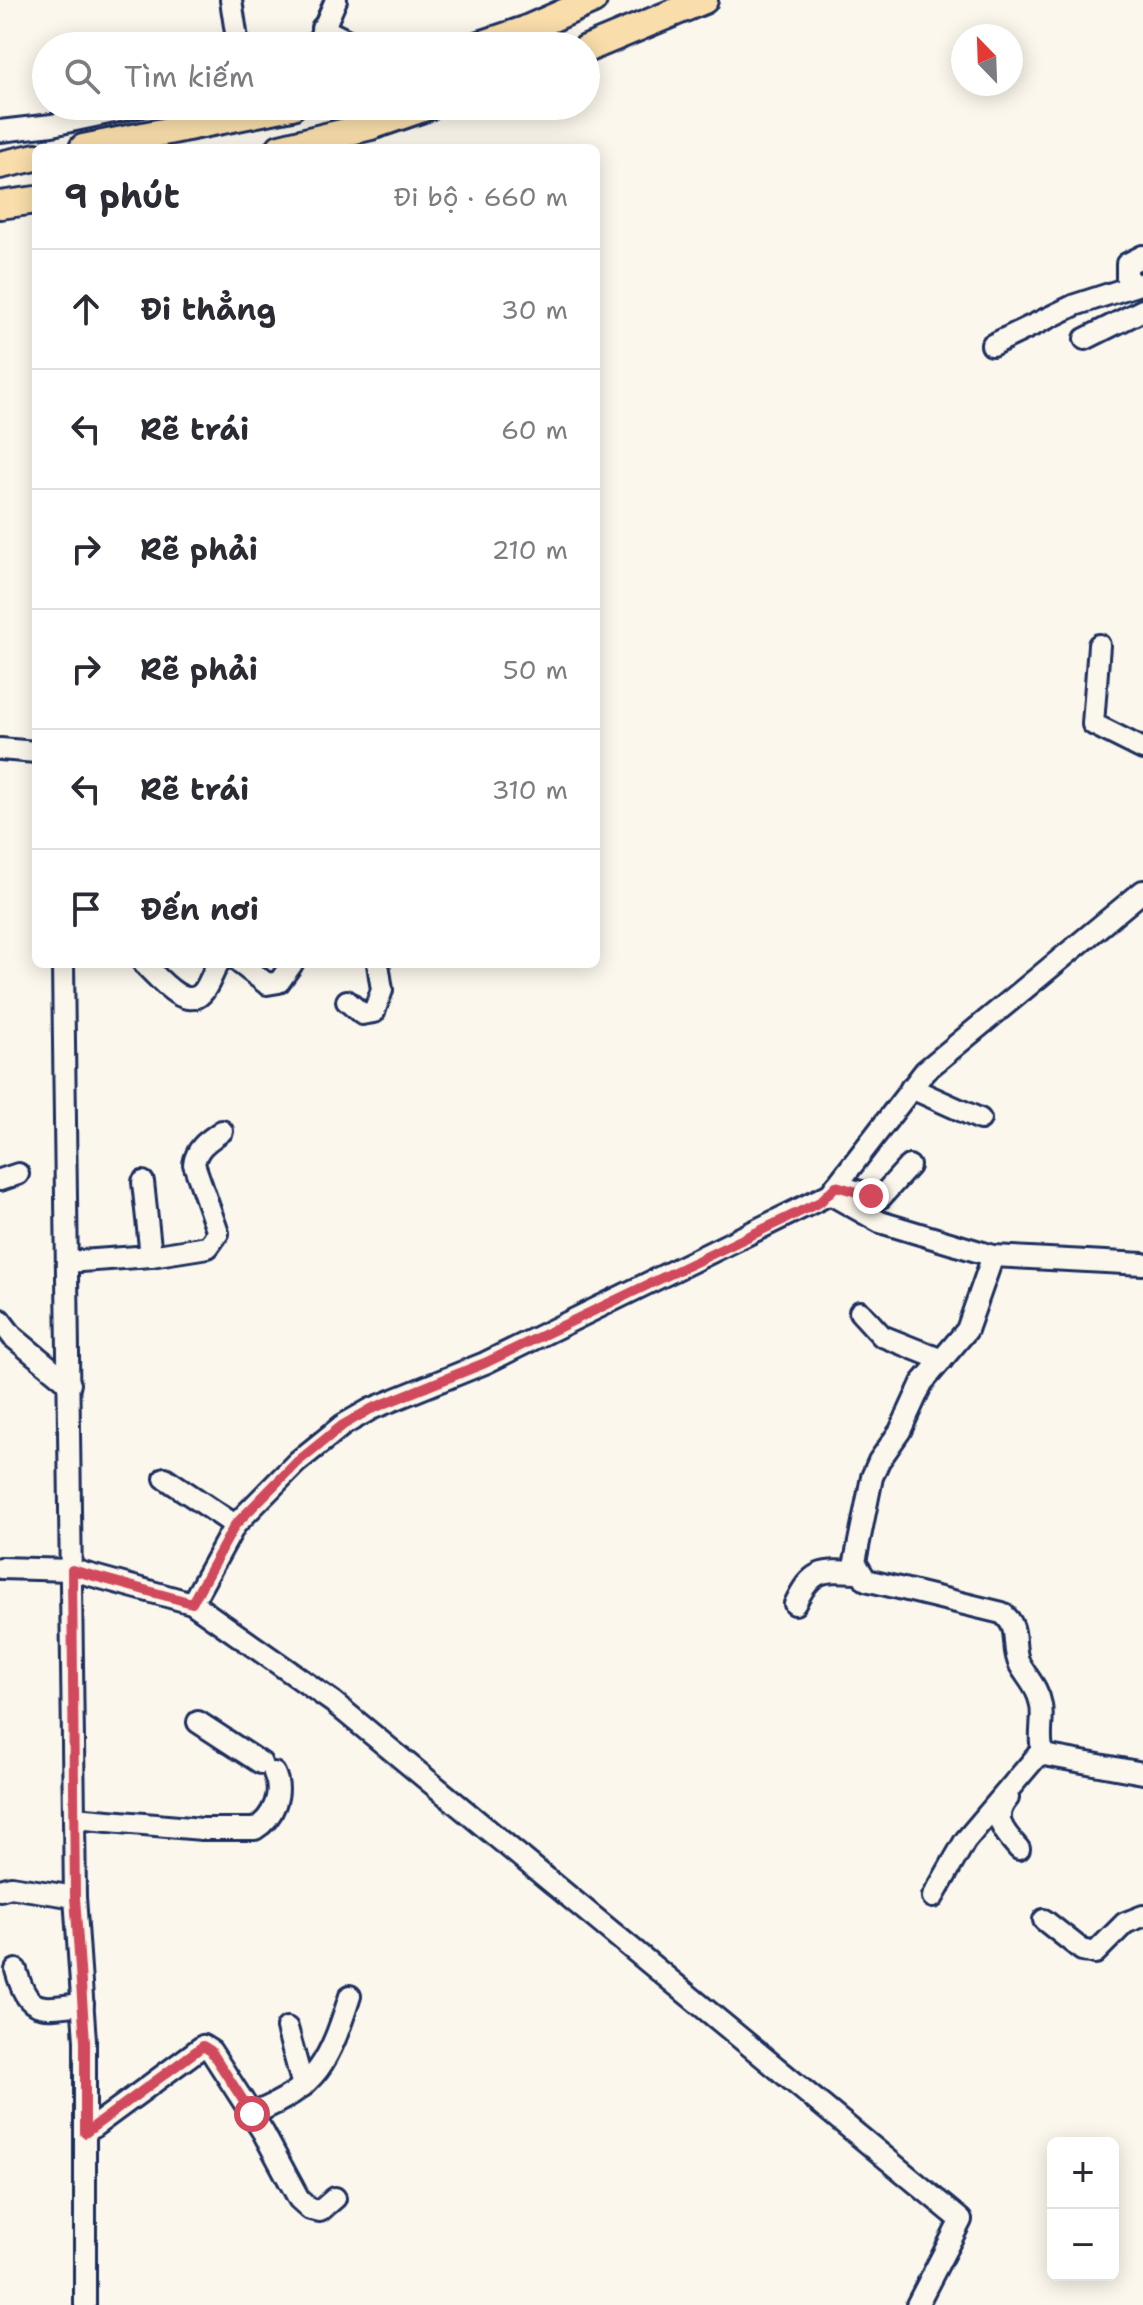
<!DOCTYPE html>
<html lang="vi">
<head>
<meta charset="utf-8">
<style>
  body { margin:0; font-family:"Shantell Sans",sans-serif; background:#f2f2f3; color:#2b2b33 }
  .controls { position:absolute; right:24px; bottom:24px; display:grid; overflow:hidden; border-radius:12px; box-shadow:0 4px 20px #0003 }
  .controls button { width:72px; height:72px; display:grid; place-items:center; padding:0; border:0; border-bottom:2px solid #e1e1e2; background:#fff; color:#2b2b33; font:40px sans-serif }
  .compass { position:absolute; left:951px; top:24px; width:72px; height:72px; border-radius:50%; background:#fff; box-shadow:0 4px 20px #0003; rotate:337deg }
  .stop { position:absolute; width:24px; height:24px; margin:-18px; border:6px solid #d1495b; border-radius:50%; background:#fff }
  .stop.end { background:#d1495b; border-color:#fff; box-shadow:0 2px 8px #0008 }
  .list { margin:0; padding:0; list-style:none }
  h2 { display:flex; justify-content:space-between; align-items:center; height:104px; margin:0; padding:0 32px; font-size:34px }
  h2 small { font-size:26px; font-weight:400; color:#7c7c81 }
  .list li { display:grid; grid-template-columns:52px 1fr auto; gap:24px; align-items:center; box-sizing:border-box; height:120px; padding:0 32px; border-top:2px solid #e1e1e2 }
  .list b { display:block; font-size:30px; white-space:nowrap }
  .list em { font-size:26px; font-style:normal; color:#7c7c81 }
  .icon { flex:none; width:44px; height:44px; fill:none; stroke:currentColor; stroke-width:2; stroke-linecap:round; stroke-linejoin:round }
  .map { position:relative; flex:none; width:1143px; height:2305px; overflow:hidden }
  .search { position:absolute; background:#fff; box-shadow:0 4px 20px #0003; left:32px; top:32px; width:568px; height:88px; display:flex; align-items:center; gap:20px; box-sizing:border-box; padding:0 28px; border-radius:44px; color:#7c7c81; font-size:30px }
  .panel { position:absolute; background:#fff; box-shadow:0 4px 20px #0003; left:32px; top:144px; width:568px; height:824px; border-radius:12px }
  .map>svg:first-child { display:block }
</style>
</head>
<body>
<div class="map">
<svg width="1143" height="2305" viewBox="0 0 1143 2305">
  <rect width="100%" height="100%" fill="#fbf7ec"/>
  <filter id="ink" filterUnits="userSpaceOnUse"><feTurbulence type="fractalNoise" baseFrequency=".0125" numOctaves="2"/><feDisplacementMap in="SourceGraphic" scale="16" xChannelSelector="R" yChannelSelector="G"/><feConvolveMatrix kernelMatrix="1 2 1 2 8 2 1 2 1" color-interpolation-filters="sRGB"/></filter>
  <g filter="url(#ink)">
    <g fill="none" stroke-linecap="round" stroke-linejoin="round">
      <defs>
        <g id="minor">
          <path d="M231,0L238,46"/>
          <path d="M322,28L356,45"/>
          <path d="M316,46L336,0"/>
          <path d="M0,131L52,125L142,106"/>
          <path d="M1127,286V264L1143,256"/>
          <path d="M1085,339L1143,310"/>
          <path d="M992,345L1075,305L1143,283"/>
          <path d="M1099,645L1093,724L1143,749"/>
          <path d="M0,749L36,752"/>
          <path d="M63,964L75,1897L85,2041V2305"/>
          <path d="M144,964C156,975 185,1012 202,993C209,986 212,973 218,964"/>
          <path d="M241,964L267,984L279,982L292,964"/>
          <path d="M347,1001L362,1014L374,1012L382,990L378,964"/>
          <path d="M911,1088L980,1119"/>
          <path d="M0,1180L18,1174"/>
          <path d="M143,1182L151,1256"/>
          <path d="M836,1186L881,1197L909,1166"/>
          <path d="M830,1194L880,1222L993,1256L1143,1264"/>
          <path d="M993,1256L967,1330L922,1383L900,1431L879,1461L872,1477L855,1562L866,1580L1002,1613C1022,1628 1010,1646 1020,1665C1028,1679 1038,1688 1041,1705C1044,1721 1037,1740 1044,1755L1143,1773"/>
          <path d="M67,1262L151,1256L208,1247L218,1233L194,1164C197,1147 208,1141 222,1131"/>
          <path d="M860,1312L882,1336L942,1360"/>
          <path d="M0,1320L13,1337L70,1384"/>
          <path d="M165,1478L235,1525"/>
          <path d="M0,1568L72,1570L192,1603L333,1702L961,2220L917,2305"/>
          <path d="M192,1603L235,1525L297,1462L343,1425L371,1409L485,1363L830,1194L925,1071L1143,891"/>
          <path d="M795,1604C812,1569 821,1570 858,1572"/>
          <path d="M198,1722L261,1763"/>
          <path d="M1008,1798C990,1818 1005,1833 1019,1849"/>
          <path d="M74,1818L202,1829H255C273,1818 284,1793 274,1773"/>
          <path d="M0,1890L11,1887L75,1897"/>
          <path d="M933,1897L965,1841L1042,1750"/>
          <path d="M1044,1920L1082,1950L1095,1953L1125,1923L1143,1916"/>
          <path d="M16,1970C29,2016 41,2008 83,2004"/>
          <path d="M287,2028L303,2086"/>
          <path d="M252,2114C319,2087 329,2061 350,1996"/>
          <path d="M85,2133L203,2046L211,2051L263,2132L299,2199L310,2209L320,2211L335,2198"/>
        </g>
        <g id="major">
          <path d="M477,46L525,30L593,0"/>
          <path d="M586,49L704,0"/>
          <path d="M83,148L292,106"/>
          <path d="M280,148L371,126L429,106"/>
          <path d="M0,165L36,157"/>
          <path d="M0,205L36,200"/>
        </g>
      </defs>
      <use href="#minor" stroke="#1b2f5e" stroke-width="26"/>
      <use href="#major" stroke="#1b2f5e" stroke-width="32"/>
      <use href="#minor" stroke="#fbf7ec" stroke-width="20"/>
      <use href="#major" stroke="#f9deab" stroke-width="26"/>
    </g>
  </g>
  <g fill="none" stroke-linecap="round" stroke-linejoin="round" filter="url(#ink)">
    <path stroke="#d1495b" stroke-width="10" d="M252,2114L211,2051L203,2046L85,2133V2041L75,1897L72,1570L192,1603L235,1525L297,1462L343,1425L371,1409L485,1363L820,1202L836,1186L871,1196"/>
  </g>
</svg>
<div class="controls">
<button>+</button>
<button>−</button>
</div>
<svg class="compass" viewBox="-18 -18 36 36"><path d="M0-13l5 13h-10z" fill="#e53935"/><path d="M0 13l5-13h-10z" fill="#7c7c81"/></svg>
<div class="stop" style="left:252px;top:2114px"></div>
<div class="stop end" style="left:871px;top:1196px"></div>
<div class="search"><svg class="icon" aria-label="search" viewBox="0 0 24 24"><circle cx="10" cy="10" r="6"/><path d="M15 15l6 6"/></svg>Tìm kiếm</div>
<section class="panel">
<h2>9 phút<small>Đi bộ · 660 m</small></h2>
<ul class="list">
<li><svg class="icon" aria-label="ahead" viewBox="0 0 24 24"><path d="M12 20V5M6 11l6-6 6 6"/></svg><div><b>Đi thẳng</b></div><em>30 m</em></li>
<li><svg class="icon" aria-label="left" viewBox="0 0 24 24"><path d="M17 20v-9H6M10 6l-5 5 5 5"/></svg><div><b>Rẽ trái</b></div><em>60 m</em></li>
<li><svg class="icon" aria-label="right" viewBox="0 0 24 24"><path d="M7 20v-9h11M14 6l5 5-5 5"/></svg><div><b>Rẽ phải</b></div><em>210 m</em></li>
<li><svg class="icon" aria-label="right" viewBox="0 0 24 24"><path d="M7 20v-9h11M14 6l5 5-5 5"/></svg><div><b>Rẽ phải</b></div><em>50 m</em></li>
<li><svg class="icon" aria-label="left" viewBox="0 0 24 24"><path d="M17 20v-9H6M10 6l-5 5 5 5"/></svg><div><b>Rẽ trái</b></div><em>310 m</em></li>
<li><svg class="icon" aria-label="arrive" viewBox="0 0 24 24"><path d="M6 21V4h12l-3 4 3 4H6"/></svg><div><b>Đến nơi</b></div></li>
</ul>
</section>
</div>
</body>
</html>
